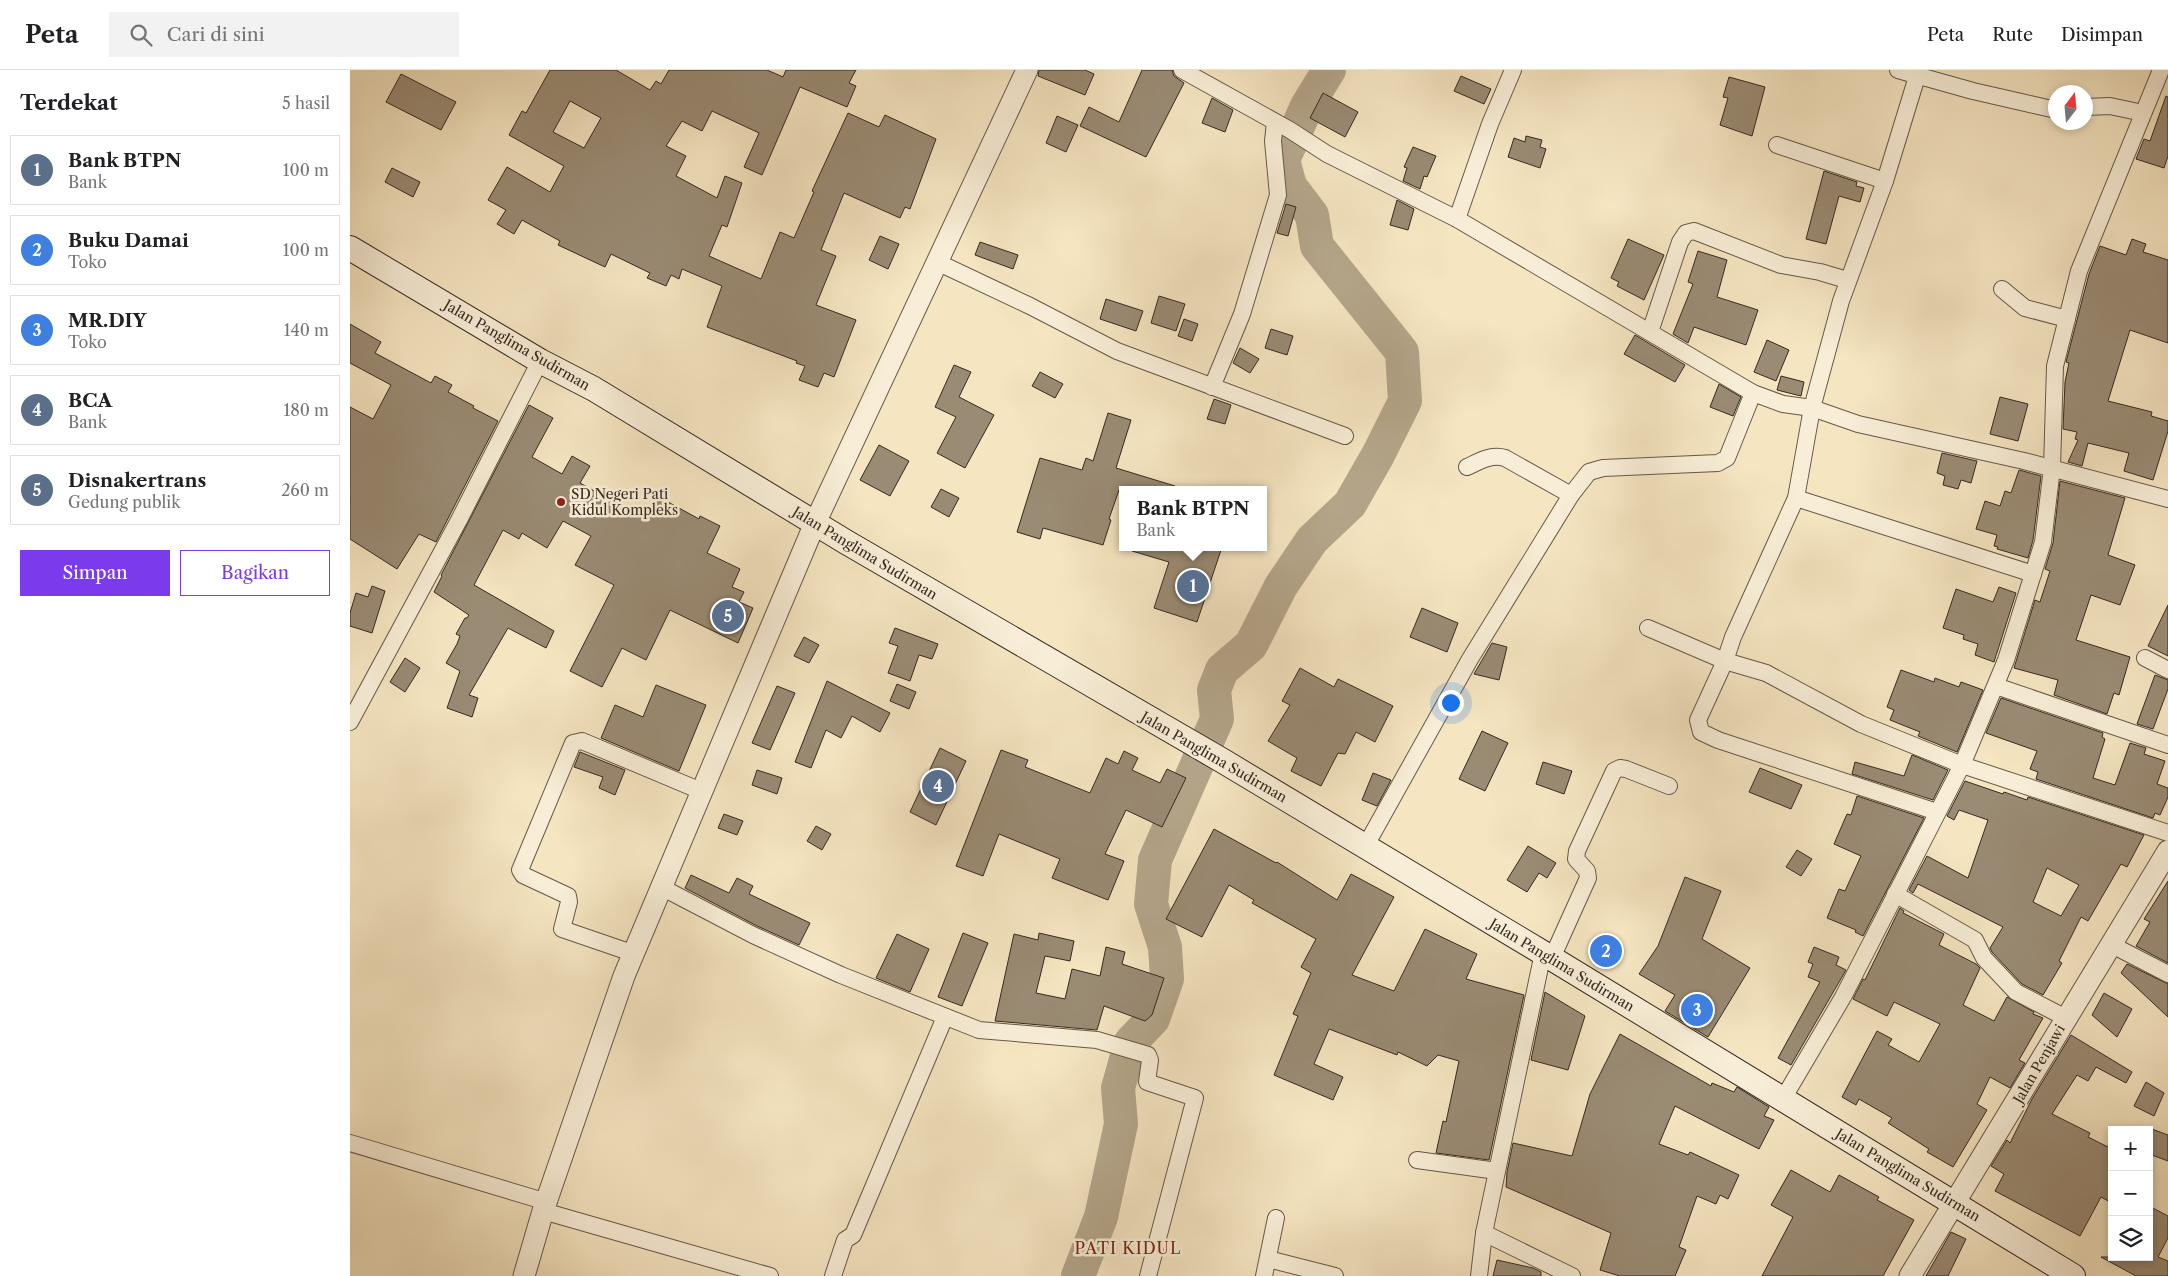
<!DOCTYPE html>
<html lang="id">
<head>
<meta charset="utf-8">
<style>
  body { margin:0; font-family:"Libre Caslon Text",serif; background:#f2f2f2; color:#202124 }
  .controls { position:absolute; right:15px; bottom:15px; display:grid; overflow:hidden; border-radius:0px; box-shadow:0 2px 8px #0003 }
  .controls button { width:45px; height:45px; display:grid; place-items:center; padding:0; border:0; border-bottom:1px solid #e0e0e0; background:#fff; color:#202124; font:25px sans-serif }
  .compass { position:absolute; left:1698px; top:15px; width:45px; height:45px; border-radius:50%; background:#fff; box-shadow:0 2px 8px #0003; rotate:16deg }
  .you { position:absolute; left:1100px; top:632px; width:18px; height:18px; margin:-12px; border:4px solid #fff; border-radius:50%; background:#1a73e8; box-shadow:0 0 0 8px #1a73e833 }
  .badge { display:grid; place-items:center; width:32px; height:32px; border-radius:50%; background:#7c3aed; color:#fff; font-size:16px; font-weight:700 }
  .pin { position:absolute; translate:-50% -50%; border:2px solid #fff; box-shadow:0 1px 5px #0006 }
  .popup { position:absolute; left:769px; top:416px; width:148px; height:65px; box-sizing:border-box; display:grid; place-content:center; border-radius:0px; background:#fff; filter:drop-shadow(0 1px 4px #0005); font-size:16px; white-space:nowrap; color:#757577 }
  .popup b { font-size:19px; color:#202124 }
  .popup::after { content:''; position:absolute; left:50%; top:100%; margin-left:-10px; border:10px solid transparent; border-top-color:#fff }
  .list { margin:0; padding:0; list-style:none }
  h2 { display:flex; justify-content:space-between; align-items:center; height:65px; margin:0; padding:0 20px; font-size:21px }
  h2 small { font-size:16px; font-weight:400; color:#757577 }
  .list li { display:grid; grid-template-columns:32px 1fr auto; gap:15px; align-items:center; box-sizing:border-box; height:70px; margin:0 10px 10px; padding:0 10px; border:1px solid #e0e0e0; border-radius:0px }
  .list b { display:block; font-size:19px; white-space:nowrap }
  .list p { margin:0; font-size:16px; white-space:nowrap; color:#757577 }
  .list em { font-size:16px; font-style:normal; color:#757577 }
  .actions { display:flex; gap:10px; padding:15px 20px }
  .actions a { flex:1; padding:11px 0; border:1px solid #7c3aed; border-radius:0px; text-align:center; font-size:18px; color:#7c3aed }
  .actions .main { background:#7c3aed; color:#fff }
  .icon { flex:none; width:28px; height:28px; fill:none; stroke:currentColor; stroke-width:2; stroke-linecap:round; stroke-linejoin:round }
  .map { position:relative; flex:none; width:1818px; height:1206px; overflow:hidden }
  header { display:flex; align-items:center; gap:30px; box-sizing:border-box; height:70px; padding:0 25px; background:#fff; border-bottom:1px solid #e0e0e0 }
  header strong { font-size:24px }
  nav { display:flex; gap:28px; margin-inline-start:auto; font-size:18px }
  .search { width:350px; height:45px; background:#f2f2f2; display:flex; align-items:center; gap:12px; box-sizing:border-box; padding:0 18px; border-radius:0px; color:#757577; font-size:19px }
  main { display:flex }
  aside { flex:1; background:#fff }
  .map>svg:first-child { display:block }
</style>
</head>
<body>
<header>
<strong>Peta</strong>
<div class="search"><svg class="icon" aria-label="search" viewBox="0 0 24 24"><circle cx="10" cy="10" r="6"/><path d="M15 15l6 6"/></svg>Cari di sini</div>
<nav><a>Peta</a><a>Rute</a><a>Disimpan</a></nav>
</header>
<main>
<aside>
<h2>Terdekat<small>5 hasil</small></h2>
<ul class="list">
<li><span class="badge" style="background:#5c6f8a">1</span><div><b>Bank BTPN</b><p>Bank</p></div><em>100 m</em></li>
<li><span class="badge" style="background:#3f7fe0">2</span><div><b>Buku Damai</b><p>Toko</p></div><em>100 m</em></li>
<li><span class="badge" style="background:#3f7fe0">3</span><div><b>MR.DIY</b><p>Toko</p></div><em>140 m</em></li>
<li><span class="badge" style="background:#5c6f8a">4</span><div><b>BCA</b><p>Bank</p></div><em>180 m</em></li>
<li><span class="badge" style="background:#5c6f8a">5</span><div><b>Disnakertrans</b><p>Gedung publik</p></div><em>260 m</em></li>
</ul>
<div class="actions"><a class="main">Simpan</a><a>Bagikan</a></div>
</aside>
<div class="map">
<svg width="1818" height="1206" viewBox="0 0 1818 1206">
  <rect width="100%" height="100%" fill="#f5e5c1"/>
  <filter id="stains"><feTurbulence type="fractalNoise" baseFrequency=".004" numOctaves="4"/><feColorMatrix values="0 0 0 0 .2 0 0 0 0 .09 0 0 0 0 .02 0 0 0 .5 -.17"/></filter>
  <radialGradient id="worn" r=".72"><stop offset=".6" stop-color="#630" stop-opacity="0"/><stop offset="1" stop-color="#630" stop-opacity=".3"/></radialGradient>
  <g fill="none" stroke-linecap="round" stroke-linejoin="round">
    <path stroke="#b4a58a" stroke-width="34" d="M728,1206L751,1147L771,1054L768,1018L781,972L803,949L817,909L815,877L801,834L805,790L867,649L864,620L872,600L901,575L931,516L962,470L1000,434L1028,385L1055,331L1052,282L967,176L962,145L940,116L933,90L957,36L979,0"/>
  </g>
  <g fill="#9a8b74" stroke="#372920" fill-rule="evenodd">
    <path d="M200,0H266L300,20L306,11L311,14L319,0H417L433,7L436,0H506L499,13L506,16L497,37L450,17L412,105L394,97L409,63L362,41L352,61L332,51L316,76L336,86L326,106L367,128L375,106L392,113L377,157L372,155L359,186L411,209L430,162L444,168L464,122L462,121L498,43L529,57L535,45L586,69L560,139L555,137L550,148L494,123L471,180L486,186L466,235L506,250L484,307L474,303L468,317L449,310L455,296L446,293L447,291L357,257L372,216L332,199L329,209L321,205L316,216L297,208L300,203L261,184L255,197L208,175L210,171L172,150L164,164L147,154L156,140L138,130L157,97L200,122L214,96L159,65L172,41L176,43ZM220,31L251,48L234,78L203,62Z"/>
    <path d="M689,0H735L744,4L735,25L688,6Z"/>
    <path d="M792,0H822L824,6L834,13L796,87L730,56L739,37L769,52Z"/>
    <path d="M51,4L106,32L91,60L36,32Z"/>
    <path d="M1111,6L1141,19L1134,34L1104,21Z"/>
    <path d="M1379,7L1415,17L1402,66L1370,55L1378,28L1373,27Z"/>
    <path d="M973,23L1008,42L995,67L960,48Z"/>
    <path d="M1816,26L1818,27V86L1814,98L1786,89L1794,69L1800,71Z"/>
    <path d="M862,28L883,40L875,62L852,53Z"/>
    <path d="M707,46L728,55L716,82L696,73Z"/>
    <path d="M1176,66L1192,70L1190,77L1196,79L1190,98L1158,87L1164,68L1175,72Z"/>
    <path d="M1063,77L1086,86L1077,107L1074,106L1070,119L1053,111L1057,98L1054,97Z"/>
    <path d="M42,98L70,112L63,127L35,112Z"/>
    <path d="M1474,101L1507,112L1506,116L1514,118L1510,132L1489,126L1476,174L1456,169Z"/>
    <path d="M1047,130L1064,139L1058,160L1040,155Z"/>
    <path d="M936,134L946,137L938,166L927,163Z"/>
    <path d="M530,166L549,174L538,199L519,190Z"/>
    <path d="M1278,169L1314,185L1294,230L1267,216L1269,212L1261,208Z"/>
    <path d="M1782,169L1796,174L1793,182L1818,190V273L1780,260L1758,331L1802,342L1801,346L1818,351V361L1803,410L1774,401L1779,383L1738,373L1732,396L1718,392L1728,370L1725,369L1727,362L1713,359L1715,312L1719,293L1716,292L1739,204L1750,176L1776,185Z"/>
    <path d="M630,172L668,185L663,199L625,185Z"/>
    <path d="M1348,181L1377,190L1367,227L1408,240L1396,275L1344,257L1338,273L1323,264L1343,214L1338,212Z"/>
    <path d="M809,226L835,234L826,261L801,253Z"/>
    <path d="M756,229L793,241L786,261L750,249Z"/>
    <path d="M834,249L848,254L842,271L828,266Z"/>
    <path d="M0,254L31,272L25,283L81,313L85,306L102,315L98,322L124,336L123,338L148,351L86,472L69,464L47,499L0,469V337L23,349L41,315L0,293Z"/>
    <path d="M921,259L943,266L937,285L915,278Z"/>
    <path d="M1285,265L1335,295L1325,312L1274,284Z"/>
    <path d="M1417,270L1439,280L1426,311L1404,302Z"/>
    <path d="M890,278L909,289L900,303L883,293Z"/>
    <path d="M604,295L621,302L609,327L644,345L615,398L587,383L606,347L585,337Z"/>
    <path d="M690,302L713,314L705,328L682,316Z"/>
    <path d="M1431,306L1454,312L1451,326L1427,320Z"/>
    <path d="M1369,314L1391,327L1383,346L1360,337Z"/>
    <path d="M1650,327L1678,334L1668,371L1640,364Z"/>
    <path d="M864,329L881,335L875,354L857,349Z"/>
    <path d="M179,335L203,348L182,387L212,404L222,386L240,396L230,413L297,450L309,427L349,449L350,446L370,456L357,483L390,499L382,517L394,522L389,532L403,538L388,573L320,540L296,590L272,578L252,617L220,601L264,515L225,495L241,466L213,451L197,478L172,463L169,469L153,460L124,515L204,561L196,578L158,558L119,625L128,628L122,647L97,638L110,601L96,593L107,574L110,566L106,564L115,548H117L119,545L84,522L92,506L91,505Z"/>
    <path d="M758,343L781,350L766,398L825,416V420H769L759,449L761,450L753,475L693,458L690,469L667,462L690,388L732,400L736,388L743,391Z"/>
    <path d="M529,375L559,391L540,426L510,410Z"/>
    <path d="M1592,383L1627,391L1621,413L1611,410L1608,419L1593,415L1595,406L1587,403Z"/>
    <path d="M1669,400L1691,406L1683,470L1678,488L1647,479L1648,477L1644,476L1647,465L1626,459L1635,431L1650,436L1655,421L1661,423Z"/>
    <path d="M1710,411L1775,428L1758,485L1785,495L1770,535L1741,525L1726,570L1780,587L1769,625L1764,623L1757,644L1704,625L1708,610L1664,598L1685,530L1690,532L1700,501L1695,499L1703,473Z"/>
    <path d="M591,419L609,428L599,447L581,437Z"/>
    <path d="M783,477H872L847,552L804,538L819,492L782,481Z"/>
    <path d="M22,516L35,521L22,563L0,556V543L6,523L18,527Z"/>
    <path d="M1649,517L1666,523L1644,592L1625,585L1628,574L1613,569L1614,565L1593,558L1606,519L1643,532Z"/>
    <path d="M1818,535V586L1798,576Z"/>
    <path d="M1072,538L1108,553L1097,582L1060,567Z"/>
    <path d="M545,558L588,574L582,589L569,585L560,611L538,603L548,576L539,573Z"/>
    <path d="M454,567L469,575L459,593L444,586Z"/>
    <path d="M1142,573L1157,577L1149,610L1124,604Z"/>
    <path d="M55,588L70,598L55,622L40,612Z"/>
    <path d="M950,598L984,617L988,609L1043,636L1025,672L1006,662L995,684L988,683L971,716L941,701L947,688L918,671L940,635L932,631Z"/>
    <path d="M1551,600L1584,612L1585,608L1609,617L1611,612L1633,620L1607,682L1568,666L1570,662L1540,650L1544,640L1537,637Z"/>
    <path d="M1805,605L1818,610V619L1803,659L1787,654Z"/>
    <path d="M477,611L540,643L530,662L502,646L491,668L476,660L461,698L445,692Z"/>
    <path d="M547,614L566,622L559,639L540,631Z"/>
    <path d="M306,615L356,635L329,701L251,668L265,635L293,647Z"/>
    <path d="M427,616L445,623L420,680L402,673Z"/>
    <path d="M1651,628L1753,663L1752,667L1755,669L1743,708L1765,715L1780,673L1796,678L1794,684L1815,691L1807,714L1818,718V727L1810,745L1805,743L1803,748L1686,709L1688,702L1680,699L1687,681L1636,663Z"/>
    <path d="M1132,661L1158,673L1135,721L1109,709Z"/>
    <path d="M590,678L616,691L586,755L560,742Z"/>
    <path d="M651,680L678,690L675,697L740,723L756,688L768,694L774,681L788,688L782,700L810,713L817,699L836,708L812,757L776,740L755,784L774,791L758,830L702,808L710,789L649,764L633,806L606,796Z"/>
    <path d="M230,682L275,700L265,725L249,718L253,707L224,697Z"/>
    <path d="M1562,685L1598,700L1583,730L1502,704L1505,692L1554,706Z"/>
    <path d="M1193,692L1222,701L1214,724L1186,714Z"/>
    <path d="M1410,698L1452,715L1441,739L1399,722Z"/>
    <path d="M407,700L432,708L427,724L402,715Z"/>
    <path d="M1023,703L1041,710L1027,736L1012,730Z"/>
    <path d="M1615,711L1653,724L1654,722L1677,730L1678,727L1794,765L1777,797L1771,794L1738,851L1731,847L1709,891L1712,893L1693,925L1672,914L1642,882L1640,878L1653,857L1568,814L1563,823L1559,820L1577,786L1618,808L1638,750L1609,740L1604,750L1597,746ZM1697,798L1729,815L1711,846L1683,832Z"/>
    <path d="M1507,726L1574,748L1513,866L1505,862L1506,860L1477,848L1489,819L1495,821L1511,786L1484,774L1497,744L1501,745Z"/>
    <path d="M374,744L393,751L387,765L368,758Z"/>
    <path d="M466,756L481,764L472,780L457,771Z"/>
    <path d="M864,759L926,793L927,792L987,830L1001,804L1044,827L1002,905L1044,921L1075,859L1127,884L1116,909L1174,925L1139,1090L1086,1083L1093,1051L1096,1052L1109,991L1088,985L1077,996L1048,982L1047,985L979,959L964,994L993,1007L983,1030L924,1005L948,946L943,944L961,903L951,897L966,869L902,833L904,830L879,815L852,867L816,849Z"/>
    <path d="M1178,776L1206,793L1197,808L1189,803L1177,822L1157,810Z"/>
    <path d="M1447,780L1462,789L1451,806L1436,797Z"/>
    <path d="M341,805L379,823L387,808L403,816L399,824L460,853L449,875L407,856L335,818Z"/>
    <path d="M1335,807L1371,821L1352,869L1400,898L1358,967L1315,941L1325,925L1289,904L1308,876Z"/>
    <path d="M1818,811V893L1786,876L1800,852L1794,849Z"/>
    <path d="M1550,838L1554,841L1553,843L1594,864L1589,875L1626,894L1630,898L1613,935L1644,951L1657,927L1684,942L1683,944L1693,948L1669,990L1675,993L1660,1018L1640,1007L1627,1034L1637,1040L1603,1097L1577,1082L1579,1079L1538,1053L1542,1048L1509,1029L1506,1035L1492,1027L1527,961L1542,969L1538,975L1569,992L1590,954L1544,932L1537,946L1503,929L1513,909L1515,910Z"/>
    <path d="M613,863L638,873L612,936L588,927Z"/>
    <path d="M689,863L724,871L720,891L695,886L686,923L715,929L722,899L750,906L756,877L775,882L772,894L814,908L802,945L795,951L754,936L747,960L645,951L664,864L688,870Z"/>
    <path d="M547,864L579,879L560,922L526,908Z"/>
    <path d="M1464,877L1489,887L1486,895L1496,900L1441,995L1428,988L1470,912L1458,907L1463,894L1458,892Z"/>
    <path d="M1777,894L1818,914V947L1771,903Z"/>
    <path d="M1195,922L1235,946L1218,1000L1181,990Z"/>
    <path d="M1754,923L1782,939L1767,967L1742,945Z"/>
    <path d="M1270,964L1361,1016L1362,1013L1384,1022L1387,1017L1419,1037L1414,1046L1424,1050L1409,1079L1325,1036L1309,1074L1338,1085L1340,1082L1389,1105L1378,1129L1370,1125L1366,1134L1347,1126L1329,1177L1336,1180L1325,1206H1270L1250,1200L1261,1163L1156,1117L1157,1102L1163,1073L1222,1086L1240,1024Z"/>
    <path d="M1721,965L1782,1002L1776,1013L1746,997L1738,1011L1727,1005L1702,1044L1740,1063L1738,1067L1762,1079V1133L1751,1127L1730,1166L1645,1121L1654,1104L1641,1096L1657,1070L1660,1073L1682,1029Z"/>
    <path d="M1796,1012L1814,1023L1804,1046L1784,1036Z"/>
    <path d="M1799,1058L1818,1065V1091L1799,1084Z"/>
    <path d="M1441,1100L1480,1122L1489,1105L1529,1127L1527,1130L1564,1150L1533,1206H1412L1443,1147L1421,1135Z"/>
    <path d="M1799,1136L1818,1146V1168L1808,1187L1818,1191V1206H1786L1751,1187H1799Z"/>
    <path d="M1601,1162L1616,1169L1598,1206H1576Z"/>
    <path d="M1147,1190L1183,1198L1191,1202V1206H1143Z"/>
  </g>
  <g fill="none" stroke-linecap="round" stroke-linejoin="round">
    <defs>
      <g id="minor">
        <path d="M832,0L940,60L977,84L1107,149L1403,323L1433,334L1462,338L1508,354L1674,391L1818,429"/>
        <path d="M1548,0L1623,21L1706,40"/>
        <path d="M1569,0L1535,111L1491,231L1462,338L1446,428L1383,567L1375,591L1416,603L1511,654L1612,695L1818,763"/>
        <path d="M1736,37L1760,36L1793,43"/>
        <path d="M1427,75L1535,111"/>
        <path d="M1107,149L1140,54L1163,0"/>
        <path d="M587,192L680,236L767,281L995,366"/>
        <path d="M1652,219L1675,238L1717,249"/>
        <path d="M1300,262L1330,172L1336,163L1344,161L1431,195L1470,202L1497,210"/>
        <path d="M862,317L892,244L928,125L923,71L925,52"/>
        <path d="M1117,397C1130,391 1141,384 1155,388L1221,425"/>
        <path d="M1446,428L1683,504"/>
        <path d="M1298,558L1375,591L1348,650L1351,662L1368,670L1587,742"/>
        <path d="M1795,588L1818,600"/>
        <path d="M1646,616L1818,675"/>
        <path d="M0,652L109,450L190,291"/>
        <path d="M1015,777L1120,589L1221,425L1239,402L1253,398L1368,393L1377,388L1403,323"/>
        <path d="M311,817L403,865L491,905L629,960L747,970L798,985L800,990L797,1012L845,1028L798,1206"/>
        <path d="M1545,824L1625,870L1634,888L1666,922L1716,948"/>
        <path d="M1760,874L1818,904"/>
        <path d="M285,884L212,859L219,832L218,826L173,805L170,800L223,673L232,671L351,721"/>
        <path d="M1202,888L1238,808L1237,801L1226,789L1227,781L1264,701L1270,698L1276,699L1319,716"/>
        <path d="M1433,1029L1493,927L1612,695L1656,590L1693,472L1702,398L1705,296L1729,201L1811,0"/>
        <path d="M0,1073L197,1132"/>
        <path d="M1067,1090L1147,1101"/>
        <path d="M193,1141L420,1206"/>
        <path d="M1134,1163L1222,1206"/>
        <path d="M918,1189L985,1206"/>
        <path d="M483,1206L495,1170L503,1165L595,947"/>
        <path d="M914,1206L926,1148"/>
        <path d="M1129,1206L1134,1163L1193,883"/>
      </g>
      <g id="tertiary">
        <path d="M174,1206L193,1141L274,906L465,453L677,0"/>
        <path d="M1560,1206L1818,781"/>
      </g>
      <path id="secondary" d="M0,178L190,291L244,319L496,472L873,691L1193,883L1723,1206"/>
    </defs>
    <use href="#minor" stroke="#665848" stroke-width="18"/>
    <use href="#tertiary" stroke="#665848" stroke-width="23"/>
    <use href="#secondary" stroke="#372920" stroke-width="26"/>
    <use href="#minor" stroke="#f8eed7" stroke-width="16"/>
    <use href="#tertiary" stroke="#f8eed7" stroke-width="21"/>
    <use href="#secondary" stroke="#f8eed7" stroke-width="24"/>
  </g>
  <circle fill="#8f2418" stroke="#f8eed7" stroke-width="2" cx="211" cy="432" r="5"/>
  <g text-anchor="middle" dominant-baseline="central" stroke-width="5" stroke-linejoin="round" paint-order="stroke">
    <g font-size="14" fill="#372920" stroke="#f8eed7">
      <text transform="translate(167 275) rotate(30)">Jalan Panglima Sudirman</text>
      <text transform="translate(515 483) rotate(31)">Jalan Panglima Sudirman</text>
      <text transform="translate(864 687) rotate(30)">Jalan Panglima Sudirman</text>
      <text transform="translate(1212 895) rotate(31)">Jalan Panglima Sudirman</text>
      <text transform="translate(1689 994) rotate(-60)">Jalan Penjawi</text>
      <text transform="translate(1558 1105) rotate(31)">Jalan Panglima Sudirman</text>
    </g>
    <g font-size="14" fill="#372920" stroke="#f8eed7" text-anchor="start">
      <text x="221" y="424">SD Negeri Pati<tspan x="221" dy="16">Kidul Kompleks</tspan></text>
    </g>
    <g font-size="16" letter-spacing="1" fill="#7a1f14" stroke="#f8eed7">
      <text x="778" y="1178">PATI KIDUL</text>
    </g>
  </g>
  <rect width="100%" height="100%" filter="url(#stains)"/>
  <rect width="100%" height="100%" fill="url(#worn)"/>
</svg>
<div class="controls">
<button>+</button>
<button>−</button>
<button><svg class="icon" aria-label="layers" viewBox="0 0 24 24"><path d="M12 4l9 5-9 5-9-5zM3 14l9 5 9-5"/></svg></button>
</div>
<svg class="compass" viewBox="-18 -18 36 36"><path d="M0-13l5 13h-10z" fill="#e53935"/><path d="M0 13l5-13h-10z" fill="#757577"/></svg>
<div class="you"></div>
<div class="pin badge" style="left:843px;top:516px;background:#5c6f8a">1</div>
<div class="popup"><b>Bank BTPN</b>Bank</div>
<div class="pin badge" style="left:1256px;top:881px;background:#3f7fe0">2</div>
<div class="pin badge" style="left:1347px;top:940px;background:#3f7fe0">3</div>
<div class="pin badge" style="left:588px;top:716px;background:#5c6f8a">4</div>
<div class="pin badge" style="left:378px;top:546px;background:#5c6f8a">5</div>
</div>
</main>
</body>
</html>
